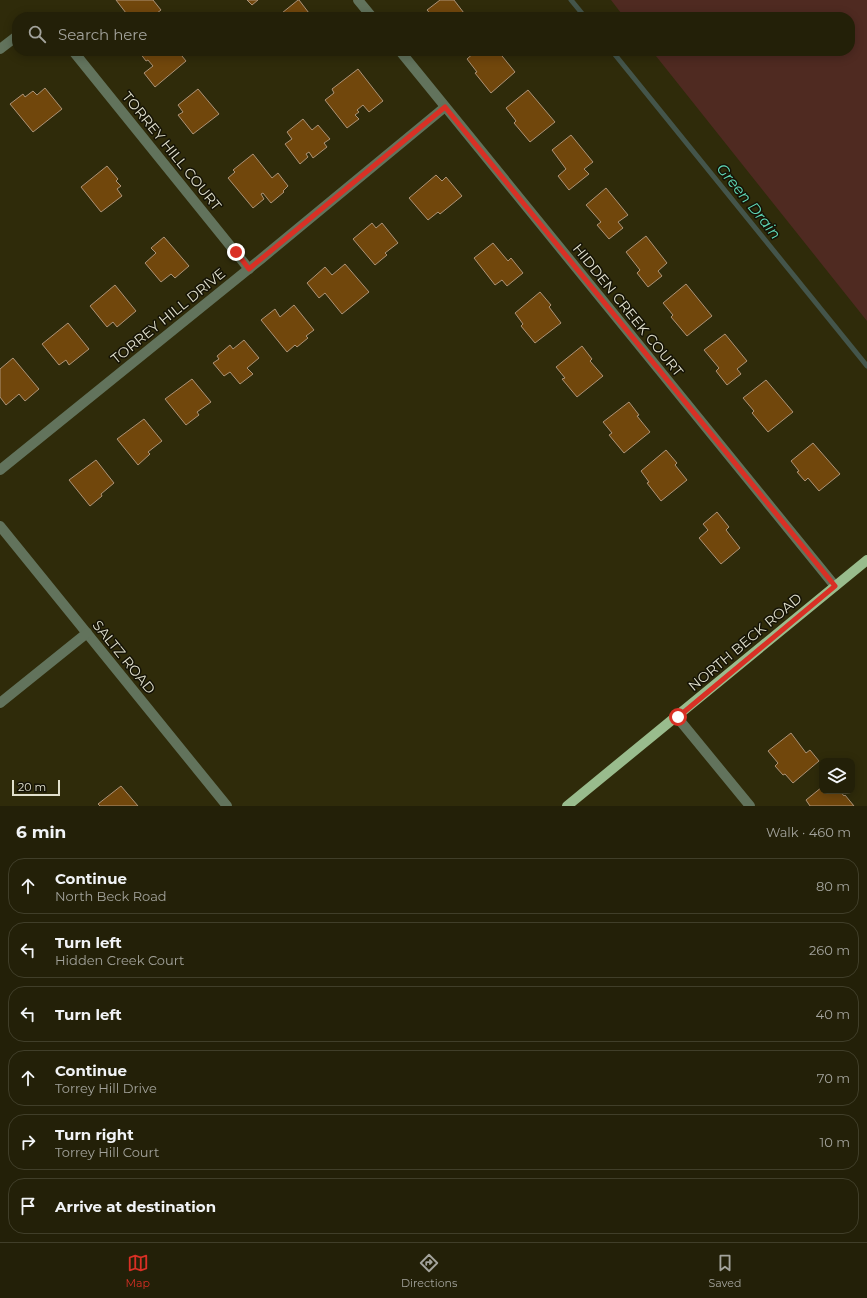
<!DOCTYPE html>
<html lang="en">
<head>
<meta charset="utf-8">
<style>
  body { margin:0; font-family:Montserrat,sans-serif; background:#2b2812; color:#f1f3f6 }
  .controls { position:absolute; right:12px; bottom:12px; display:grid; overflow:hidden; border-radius:8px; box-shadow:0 2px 10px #0003 }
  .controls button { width:36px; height:36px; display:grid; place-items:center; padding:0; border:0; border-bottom:1px solid #403e29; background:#232008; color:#f1f3f6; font:20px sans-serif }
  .scale { position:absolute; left:12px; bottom:10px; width:48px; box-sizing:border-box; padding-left:4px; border:2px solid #e1e0cd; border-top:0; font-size:11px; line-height:14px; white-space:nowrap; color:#e1e0cd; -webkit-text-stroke:3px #151306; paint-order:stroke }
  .stop { position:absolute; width:12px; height:12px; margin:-9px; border:3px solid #d93025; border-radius:50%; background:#fff }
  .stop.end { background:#d93025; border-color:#fff; box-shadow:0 1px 4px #0008 }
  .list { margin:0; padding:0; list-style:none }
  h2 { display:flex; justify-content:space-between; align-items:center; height:52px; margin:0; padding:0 16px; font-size:17px }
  h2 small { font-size:13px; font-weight:400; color:#a3a39c }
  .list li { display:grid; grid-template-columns:26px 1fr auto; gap:12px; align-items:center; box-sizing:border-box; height:56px; margin:0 8px 8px; padding:0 8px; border:1px solid #403e29; border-radius:16px }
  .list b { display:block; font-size:15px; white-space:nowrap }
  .list p { margin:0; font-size:13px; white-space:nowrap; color:#a3a39c }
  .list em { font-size:13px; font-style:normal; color:#a3a39c }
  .icon { flex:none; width:22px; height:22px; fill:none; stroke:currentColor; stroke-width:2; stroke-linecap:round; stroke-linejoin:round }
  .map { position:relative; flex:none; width:867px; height:806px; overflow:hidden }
  .search { position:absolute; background:#232008; box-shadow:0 2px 10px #0003; left:12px; right:12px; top:12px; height:44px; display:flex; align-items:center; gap:10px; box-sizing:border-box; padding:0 14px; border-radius:16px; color:#a3a39c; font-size:15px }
  .sheet { height:436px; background:#232008 }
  nav { display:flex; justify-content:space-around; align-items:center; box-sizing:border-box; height:56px; border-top:1px solid #403e29; background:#232008; font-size:11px; color:#a3a39c }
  nav a { display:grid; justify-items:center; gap:2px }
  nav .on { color:#d93025 }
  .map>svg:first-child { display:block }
</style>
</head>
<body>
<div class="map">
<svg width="867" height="806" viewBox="0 0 867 806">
  <rect width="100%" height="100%" fill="#2f2b0a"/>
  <path fill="#4f2a21" d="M611,0H867V321L652,51H850V17H624Z"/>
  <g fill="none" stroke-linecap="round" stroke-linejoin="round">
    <g stroke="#44554b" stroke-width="5">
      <path d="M571,0L585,17"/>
      <path d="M612,51L867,366"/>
    </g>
  </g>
  <g fill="#71470c" stroke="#ad9377">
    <path d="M116,0H153L161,10L152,17H121L126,13Z"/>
    <path d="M247,0H258L252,5Z"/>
    <path d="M299,0L312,17H277L298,0Z"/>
    <path d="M440,0H454L467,17H433L427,10Z"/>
    <path d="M143,51H178L186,61L155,87L144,73L153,66L148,60L146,61L140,53Z"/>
    <path d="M476,51H498L515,72L491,93L475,73L477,72L467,59Z"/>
    <path d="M358,69L383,101L369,112L363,105L357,110L359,112L355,115L359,119L347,128L325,100L334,93L332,89Z"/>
    <path d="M45,88L62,109L33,132L10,104L23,94L25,97L33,91L37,95Z"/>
    <path d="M198,89L219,114L193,134L178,115L183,112L178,105Z"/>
    <path d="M528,90L555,122L530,142L514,123L516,121L506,108Z"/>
    <path d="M303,119L312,130L318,125L330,139L324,143L327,147L313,158L309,152L306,154L308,157L300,164L285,144L292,139L287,132Z"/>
    <path d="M571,135L593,162L584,169L589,174L569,190L558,176L566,169L552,150Z"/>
    <path d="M253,154L272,178L278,173L288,186L283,191L284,192L271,203L263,193L261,194L264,199L253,208L228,178L235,172L233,170Z"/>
    <path d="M107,166L118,179L116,181L121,186L117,189L122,196L101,212L81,187Z"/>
    <path d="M436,175L442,181L446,177L462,196L440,214L438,212L428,220L409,198Z"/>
    <path d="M606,188L628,215L618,222L623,228L609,239L597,225L601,222L586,205Z"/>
    <path d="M372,223L376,228L382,223L398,243L385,253L387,255L375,265L353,239Z"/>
    <path d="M646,236L667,263L658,271L662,276L648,287L637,273L640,270L626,252Z"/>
    <path d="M164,237L189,266L175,278L171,274L161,282L145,263L156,253L151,248Z"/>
    <path d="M493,243L508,261L511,258L523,273L507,286L502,280L495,285L474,258Z"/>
    <path d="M345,264L369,292L342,314L325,293L319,298L307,283L325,267L332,275Z"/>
    <path d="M686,284L712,316L687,336L671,317L673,315L663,303Z"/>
    <path d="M115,285L136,311L117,327L113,322L107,327L90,306Z"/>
    <path d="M540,292L551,305L549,307L561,323L535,343L521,326L523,324L515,313Z"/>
    <path d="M294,305L314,330L306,336L308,338L297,347L295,345L287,352L261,320L275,309L280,317Z"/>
    <path d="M68,323L89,349L69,365L66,360L59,365L42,344Z"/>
    <path d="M725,334L747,361L737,369L741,374L727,385L716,371L719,368L704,350Z"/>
    <path d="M244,340L259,358L247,368L253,374L240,384L230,372L224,376L213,363L219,359L217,356L230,345L233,349Z"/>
    <path d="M582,346L592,359L590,361L603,376L577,397L562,379L565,378L556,367Z"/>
    <path d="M13,358L39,389L25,401L19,394L6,405L0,397V369Z"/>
    <path d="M192,379L211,402L197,412L199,415L186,425L165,399Z"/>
    <path d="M766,380L793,412L768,432L752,413L754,411L743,398Z"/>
    <path d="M629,402L639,415L637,416L650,432L624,453L609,435L612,433L603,422Z"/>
    <path d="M144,419L162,441L148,452L150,454L138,465L117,439Z"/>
    <path d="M813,443L840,474L819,491L808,478L805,481L797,472L799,471L791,461Z"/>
    <path d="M666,450L677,463L675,465L687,480L661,501L647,483L649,482L641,471Z"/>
    <path d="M96,460L114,483L101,494L102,496L90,506L69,480Z"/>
    <path d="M717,512L729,527L726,530L740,548L721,564L699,538L708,530L703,524Z"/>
    <path d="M791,733L806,753L810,750L819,761L793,783L785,774L783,775L775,766L778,763L768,751Z"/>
    <path d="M121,786L138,806H100L98,804Z"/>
    <path d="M822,787V791H840L844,796L845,795L854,806H810L806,800Z"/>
  </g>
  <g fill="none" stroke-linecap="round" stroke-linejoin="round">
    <g stroke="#62735c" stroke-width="10">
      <path d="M358,0L372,17"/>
      <path d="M0,49L17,36"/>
      <path d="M73,51L249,269"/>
      <path d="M400,51L835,586"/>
      <path d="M0,470L261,259L445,107"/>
      <path d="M0,526L227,806"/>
      <path d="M0,703L87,633"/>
      <path d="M677,717L750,806"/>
    </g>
    <path stroke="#99bc8d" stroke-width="10" d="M567,806L867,560"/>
  </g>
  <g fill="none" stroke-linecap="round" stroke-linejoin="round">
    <path stroke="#d93025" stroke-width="5" d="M236,252L249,269L445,107L835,586L678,717"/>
  </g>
  <g text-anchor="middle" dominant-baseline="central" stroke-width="3" stroke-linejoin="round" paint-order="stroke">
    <g font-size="14" fill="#e1e0cd" stroke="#151306">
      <text transform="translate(172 151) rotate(51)">TORREY HILL COURT</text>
      <text transform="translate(628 310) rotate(51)">HIDDEN CREEK COURT</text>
      <text transform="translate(168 316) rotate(-39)">TORREY HILL DRIVE</text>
      <text transform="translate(745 642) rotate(-40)">NORTH BECK ROAD</text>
      <text transform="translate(124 657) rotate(51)">SALTZ ROAD</text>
    </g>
    <g font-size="15" font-style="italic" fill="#60d9b7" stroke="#151306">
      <text transform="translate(749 201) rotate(51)">Green Drain</text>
    </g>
  </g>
</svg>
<div class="controls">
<button><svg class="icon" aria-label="layers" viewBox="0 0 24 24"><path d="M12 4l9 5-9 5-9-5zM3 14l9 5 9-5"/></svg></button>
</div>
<div class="scale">20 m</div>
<div class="stop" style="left:678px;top:717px"></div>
<div class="stop end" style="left:236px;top:252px"></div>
<div class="search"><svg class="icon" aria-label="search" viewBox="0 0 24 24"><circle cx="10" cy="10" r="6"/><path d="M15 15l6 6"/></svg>Search here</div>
</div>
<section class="sheet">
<h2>6 min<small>Walk · 460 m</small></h2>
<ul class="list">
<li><svg class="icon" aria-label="ahead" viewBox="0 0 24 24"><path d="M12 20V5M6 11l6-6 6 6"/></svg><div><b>Continue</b><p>North Beck Road</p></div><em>80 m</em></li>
<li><svg class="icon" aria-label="left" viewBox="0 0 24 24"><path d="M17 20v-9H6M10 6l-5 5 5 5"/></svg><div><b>Turn left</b><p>Hidden Creek Court</p></div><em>260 m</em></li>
<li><svg class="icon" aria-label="left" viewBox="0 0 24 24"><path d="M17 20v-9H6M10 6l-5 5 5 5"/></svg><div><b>Turn left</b></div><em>40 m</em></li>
<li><svg class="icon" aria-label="ahead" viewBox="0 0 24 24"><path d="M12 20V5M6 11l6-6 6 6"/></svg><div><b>Continue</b><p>Torrey Hill Drive</p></div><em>70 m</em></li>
<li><svg class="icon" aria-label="right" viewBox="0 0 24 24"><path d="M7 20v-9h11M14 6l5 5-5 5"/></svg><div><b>Turn right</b><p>Torrey Hill Court</p></div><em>10 m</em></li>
<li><svg class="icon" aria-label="arrive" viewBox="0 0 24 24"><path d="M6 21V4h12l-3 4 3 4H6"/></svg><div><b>Arrive at destination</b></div></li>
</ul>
</section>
<nav>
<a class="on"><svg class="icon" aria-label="map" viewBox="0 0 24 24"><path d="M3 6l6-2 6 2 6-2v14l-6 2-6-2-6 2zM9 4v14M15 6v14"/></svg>Map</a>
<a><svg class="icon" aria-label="directions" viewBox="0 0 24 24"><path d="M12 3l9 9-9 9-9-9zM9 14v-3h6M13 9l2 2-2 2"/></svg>Directions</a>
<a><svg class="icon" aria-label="saved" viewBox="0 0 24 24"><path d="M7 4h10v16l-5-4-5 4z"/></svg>Saved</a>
</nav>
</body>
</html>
